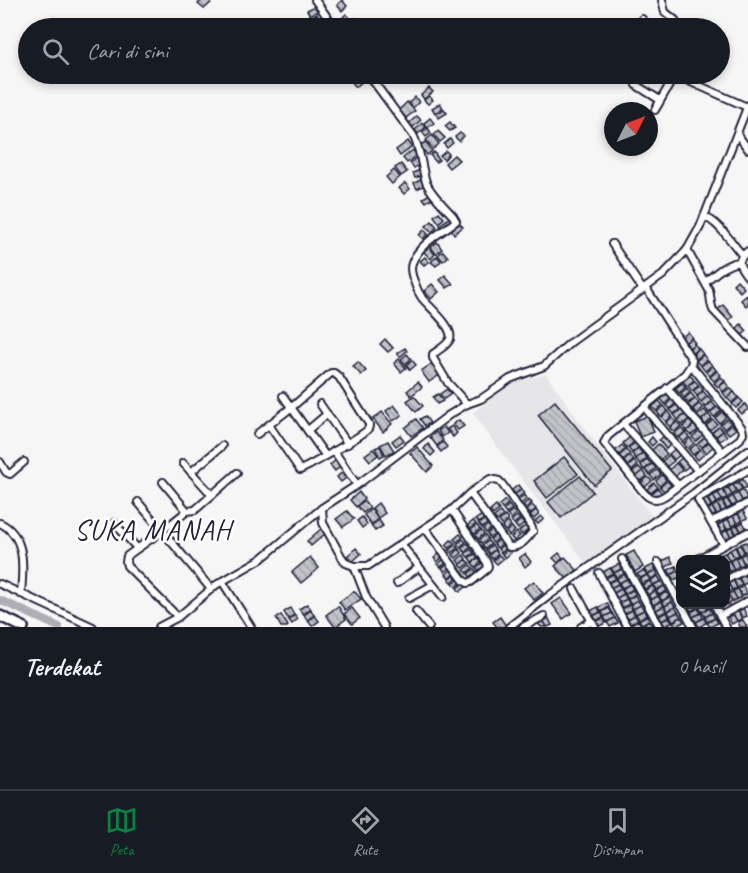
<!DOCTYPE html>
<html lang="id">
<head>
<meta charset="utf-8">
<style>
  body { margin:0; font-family:Caveat,sans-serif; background:#20242c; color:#f1f3f6 }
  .controls { position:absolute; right:18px; bottom:18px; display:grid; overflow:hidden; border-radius:12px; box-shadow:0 3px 9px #0003 }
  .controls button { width:54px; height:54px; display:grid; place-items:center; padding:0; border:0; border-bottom:2px solid #363941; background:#171b24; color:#f1f3f6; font:30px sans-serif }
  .compass { position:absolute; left:604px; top:102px; width:54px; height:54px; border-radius:50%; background:#171b24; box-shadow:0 3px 9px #0003; rotate:48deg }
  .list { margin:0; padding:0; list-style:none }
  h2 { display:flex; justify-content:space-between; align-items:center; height:78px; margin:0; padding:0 24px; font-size:26px }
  h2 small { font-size:20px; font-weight:400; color:#9ea1a6 }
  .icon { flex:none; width:33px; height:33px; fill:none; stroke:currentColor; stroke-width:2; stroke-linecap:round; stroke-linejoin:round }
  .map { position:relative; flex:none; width:748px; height:627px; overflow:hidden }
  .search { position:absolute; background:#171b24; box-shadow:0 3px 9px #0003; left:18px; right:18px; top:18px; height:66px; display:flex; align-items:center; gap:15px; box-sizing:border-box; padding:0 21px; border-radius:33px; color:#9ea1a6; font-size:22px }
  .sheet { height:162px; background:#171b24 }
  nav { display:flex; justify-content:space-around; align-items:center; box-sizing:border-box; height:84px; border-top:2px solid #363941; background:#171b24; font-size:16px; color:#9ea1a6 }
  nav a { display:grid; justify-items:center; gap:3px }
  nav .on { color:#0b8043 }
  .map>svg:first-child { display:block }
</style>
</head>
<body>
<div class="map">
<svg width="748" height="627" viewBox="0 0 748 627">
  <defs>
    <pattern id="building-back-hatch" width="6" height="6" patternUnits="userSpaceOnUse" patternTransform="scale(1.5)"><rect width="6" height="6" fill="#c2c2c9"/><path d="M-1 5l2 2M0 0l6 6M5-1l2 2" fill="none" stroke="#a6a6ae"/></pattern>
  </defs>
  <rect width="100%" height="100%" fill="#f6f6f7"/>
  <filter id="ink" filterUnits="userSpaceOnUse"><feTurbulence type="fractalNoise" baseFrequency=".0167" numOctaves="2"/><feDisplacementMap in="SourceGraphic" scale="12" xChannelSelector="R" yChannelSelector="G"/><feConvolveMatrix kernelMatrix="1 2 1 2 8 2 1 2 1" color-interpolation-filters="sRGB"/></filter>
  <g filter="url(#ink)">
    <path fill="#e6e6e9" d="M546,374L588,433L655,520L592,571L504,456L473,413L507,385Z"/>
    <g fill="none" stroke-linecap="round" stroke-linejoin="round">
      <path stroke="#aeaeb7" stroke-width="8" d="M0,600L59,627"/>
    </g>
    <g fill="url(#building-back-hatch)" stroke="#22223b" stroke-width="1.5">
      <path d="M202,0H214L204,9L198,4Z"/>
      <path d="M342,0L347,6L342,11L337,5Z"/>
      <path d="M315,6L318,11L310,15L307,10Z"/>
      <path d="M317,14L320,20L308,26L305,19Z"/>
      <path d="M346,14L350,18L344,23L341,19Z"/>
      <path d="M355,18L360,23L352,28L348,24Z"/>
      <path d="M318,22L322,28H311L310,27Z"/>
      <path d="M359,74H361L366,78L356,87L351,81Z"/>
      <path d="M429,88L433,92L424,99L421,95Z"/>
      <path d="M429,96L433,100L428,104L424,100Z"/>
      <path d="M415,97L419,102L413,108L409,103Z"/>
      <path d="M407,102L415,111L406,118L399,110Z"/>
      <path d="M440,103L443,108L435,113L432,108Z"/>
      <path d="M444,109L447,113L439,118L437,114Z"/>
      <path d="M417,116L421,120L412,128L408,124Z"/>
      <path d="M430,118L434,123L427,128L424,123Z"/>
      <path d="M450,122L455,128L450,131L445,126Z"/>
      <path d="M422,123L426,127L418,134L415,130Z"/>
      <path d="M428,128L431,133L426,137L422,132Z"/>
      <path d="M438,131L445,138L440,142L434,135Z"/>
      <path d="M460,133L464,136L459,141L455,137Z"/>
      <path d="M432,135L439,144L433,149L426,140Z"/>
      <path d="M450,139L453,143L447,148L444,144Z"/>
      <path d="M408,141L412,147L400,156L396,150Z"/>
      <path d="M426,142L432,151L427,155L420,145Z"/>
      <path d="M413,150L417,155L407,163L403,158Z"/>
      <path d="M446,151L449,154L444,160L440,156Z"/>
      <path d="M434,152L439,160L436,162L430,155Z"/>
      <path d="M454,155L459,160L449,168L445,163Z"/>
      <path d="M417,157L421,163L414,168L410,163Z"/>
      <path d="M401,164L407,172L401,176L395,168Z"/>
      <path d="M422,169L424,175L415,178L413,173Z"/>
      <path d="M394,170L400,177L392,184L386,177Z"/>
      <path d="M422,179L425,185L417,189L414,183Z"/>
      <path d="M405,183L410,189L404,194L399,188Z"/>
      <path d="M430,194L432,198L426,202L423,198Z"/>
      <path d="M439,212L444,218L439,223L434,216Z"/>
      <path d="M451,216L454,220L442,229L440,225Z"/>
      <path d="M432,221L437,227L432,232L426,226Z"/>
      <path d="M459,223L463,227L454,234L451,229Z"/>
      <path d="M424,230L428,234L423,239L419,235Z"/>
      <path d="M437,242L442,249L436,254L431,247Z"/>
      <path d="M428,246L435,254L431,259L423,251Z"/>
      <path d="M443,251L448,257L443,261L438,255Z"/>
      <path d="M437,256L441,261L436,266L431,262Z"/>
      <path d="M425,257L429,262L424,265L420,261Z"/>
      <path d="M445,275L453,284L447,288L440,280Z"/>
      <path d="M737,280L744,288L740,292L733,284Z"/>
      <path d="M432,284L439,292L431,299L424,291Z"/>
      <path d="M747,295L748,304L746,306L741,300Z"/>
      <path d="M723,305L733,317L726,322L716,311Z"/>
      <path d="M741,324L747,331L741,336L735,330Z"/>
      <path d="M688,332L692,337L685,343L681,338Z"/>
      <path d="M691,338L695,343L688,349L684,344Z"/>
      <path d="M385,339L393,348L388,352L380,344Z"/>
      <path d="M694,344L698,348L692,354L688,350Z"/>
      <path d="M405,348L407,351L400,357L397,353Z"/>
      <path d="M699,349L703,354L696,359L692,355Z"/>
      <path d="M407,354L411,359L405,364L401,359Z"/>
      <path d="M703,355L707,359L700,365L696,361Z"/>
      <path d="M399,359L406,368L401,372L394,363Z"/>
      <path d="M412,360L416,365L410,370L406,365Z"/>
      <path d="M708,361L712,365L705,371L701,366Z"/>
      <path d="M358,362L366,371L361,375L353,366Z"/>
      <path d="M433,363L441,374L429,382L421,371Z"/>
      <path d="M713,366L716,370L710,376L706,372Z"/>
      <path d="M717,371L721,375L714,381L710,377Z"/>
      <path d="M690,375L694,380L687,386L683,381Z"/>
      <path d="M721,377L725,381L718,387L714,383Z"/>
      <path d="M695,381L699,385L692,391L688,386Z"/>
      <path d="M418,382L422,387L411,396L407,391Z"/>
      <path d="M725,382L729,386L723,392L719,387Z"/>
      <path d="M682,383L686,387L679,393L675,389Z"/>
      <path d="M700,386L703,390L697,396L693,391Z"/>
      <path d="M687,388L690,392L684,398L680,394Z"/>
      <path d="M730,388L734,392L727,398L723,393Z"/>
      <path d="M447,389L451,394L444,399L440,394Z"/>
      <path d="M703,391L707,396L701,402L697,397Z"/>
      <path d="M734,392L738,397L732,403L727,398Z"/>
      <path d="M691,393L695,398L688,403L684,399Z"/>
      <path d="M438,394L443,401L437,404L433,397Z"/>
      <path d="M667,394L671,398L665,404L661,399Z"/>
      <path d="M414,396L423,406L416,412L407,401Z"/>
      <path d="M708,396L712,401L705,407L701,402Z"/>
      <path d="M739,398L743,402L736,408L732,404Z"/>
      <path d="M672,399L676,403L670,409L666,405Z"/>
      <path d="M695,399L699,403L692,409L688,405Z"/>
      <path d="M555,401L612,471L594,485L538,415Z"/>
      <path d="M659,401L663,405L656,411L652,407Z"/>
      <path d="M712,402L716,407L709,413L705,408Z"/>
      <path d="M677,404L681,408L674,414L670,410Z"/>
      <path d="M699,404L703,408L697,414L693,409Z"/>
      <path d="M745,404L748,409L742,414L738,410Z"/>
      <path d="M394,405L402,415L393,421L386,411Z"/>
      <path d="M664,406L668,411L661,417L657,412Z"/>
      <path d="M717,407L721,411L714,417L710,413Z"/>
      <path d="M681,410L685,414L678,420L674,415Z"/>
      <path d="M704,410L708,414L701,420L697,416Z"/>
      <path d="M668,411L672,416L666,422L662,417Z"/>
      <path d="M382,412L392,424L383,432L373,419Z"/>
      <path d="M722,412L726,417L719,423L715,418Z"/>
      <path d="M708,414L712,419L705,425L702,420Z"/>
      <path d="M685,415L689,419L682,425L678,420Z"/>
      <path d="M425,416L430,423L425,426L420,419Z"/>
      <path d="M648,416L654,432L640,437L634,421Z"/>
      <path d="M672,417L676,422L670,427L666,423Z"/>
      <path d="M416,419L423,428L411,436L405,428Z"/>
      <path d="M727,419L731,423L724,429L720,424Z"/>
      <path d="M459,420L464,426L458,430L453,424Z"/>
      <path d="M713,420L717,424L710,430L706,426Z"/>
      <path d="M689,421L693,425L687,431L683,426Z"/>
      <path d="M677,422L681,426L674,432L670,428Z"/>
      <path d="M732,424L736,429L729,434L725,430Z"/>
      <path d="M694,425L698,430L691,435L687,431Z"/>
      <path d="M452,426L457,433L453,437L447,429Z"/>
      <path d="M719,426L723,431L716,436L712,432Z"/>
      <path d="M444,427L448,433L442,437L438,431Z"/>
      <path d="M681,428L685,432L678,438L674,434Z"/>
      <path d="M699,431L703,435L696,441L692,437Z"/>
      <path d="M723,431L727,436L720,441L716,437Z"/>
      <path d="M436,432L443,440L437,446L430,437Z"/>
      <path d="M686,432L689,437L683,443L679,438Z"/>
      <path d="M400,435L404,440L396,446L392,441Z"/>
      <path d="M664,436L671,444L666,449L659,440Z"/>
      <path d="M630,437L634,442L627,448L623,443Z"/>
      <path d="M652,437L656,442L652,446L648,442Z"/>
      <path d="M705,437L709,441L702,447L698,443Z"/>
      <path d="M690,438L694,443L688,449L684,444Z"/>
      <path d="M388,441L394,451L386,455L380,445Z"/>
      <path d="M443,442L447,447L441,452L437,447Z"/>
      <path d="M709,442L713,447L706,453L702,448Z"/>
      <path d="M635,443L639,447L632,453L628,448Z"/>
      <path d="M428,444L435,452L431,456L424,449Z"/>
      <path d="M658,444L667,454L659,461L651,451Z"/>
      <path d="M696,444L700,449L693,455L689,450Z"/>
      <path d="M622,445L626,449L619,455L615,451Z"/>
      <path d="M380,446L384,455L380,457L375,448Z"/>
      <path d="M417,447L433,466L427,472L410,453Z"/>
      <path d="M677,447L682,453L674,460L669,454Z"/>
      <path d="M638,448L642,453L636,459L632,454Z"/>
      <path d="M373,449L378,455L370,461L365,455Z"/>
      <path d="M700,449L704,454L698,460L694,455Z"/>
      <path d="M626,450L630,454L623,460L619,456Z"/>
      <path d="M643,453L647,458L640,464L636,459Z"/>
      <path d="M669,455L674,461L665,468L660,463Z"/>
      <path d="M630,456L634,460L627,466L623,462Z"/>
      <path d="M684,456L691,464L684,470L677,462Z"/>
      <path d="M564,457L578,474L547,498L534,481Z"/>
      <path d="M337,459L342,465L335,471L330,465Z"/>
      <path d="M647,459L651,464L644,470L641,465Z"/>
      <path d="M634,461L638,465L632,471L628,467Z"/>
      <path d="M676,463L682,470L674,478L668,471Z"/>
      <path d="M652,464L656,468L649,474L645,470Z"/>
      <path d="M639,467L643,471L636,477L632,472Z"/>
      <path d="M657,470L661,474L654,480L650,475Z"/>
      <path d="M643,471L647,476L641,481L636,477Z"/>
      <path d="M341,473L346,478L341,482L337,477Z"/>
      <path d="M662,475L666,480L660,486L656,481Z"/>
      <path d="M580,476L593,492L561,518L548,502Z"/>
      <path d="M648,477L652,481L645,487L641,483Z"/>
      <path d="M743,479L747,487L743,489L739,482Z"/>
      <path d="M667,481L671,485L664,491L660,487Z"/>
      <path d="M738,482L742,489L737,492L733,485Z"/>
      <path d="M654,483L658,487L651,493L647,489Z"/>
      <path d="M518,485L521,489L515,494L512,490Z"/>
      <path d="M733,485L737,492L732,495L728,487Z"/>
      <path d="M658,488L662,493L655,498L651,494Z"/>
      <path d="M728,488L732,495L727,498L723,490Z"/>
      <path d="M521,490L524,493L518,498L515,494Z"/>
      <path d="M723,490L727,498L722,500L718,493Z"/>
      <path d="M743,490L747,498L742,501L738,493Z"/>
      <path d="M359,492L364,499L356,507L350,500Z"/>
      <path d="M718,493L722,500L717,503L713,496Z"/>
      <path d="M738,493L742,501L737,504L733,496Z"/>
      <path d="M524,495L527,499L521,504L518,500Z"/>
      <path d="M713,496L717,503L712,506L708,499Z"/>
      <path d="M733,496L737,504L732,506L728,499Z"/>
      <path d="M707,499L711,506L707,509L703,501Z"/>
      <path d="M727,499L732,507L727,509L723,501Z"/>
      <path d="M505,500L508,504L502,509L499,505Z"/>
      <path d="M529,500L532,503L526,508L523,505Z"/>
      <path d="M364,501L370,508L363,513L357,506Z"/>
      <path d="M722,502L726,509L722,512L717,504Z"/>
      <path d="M378,503L385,513L378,518L372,508Z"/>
      <path d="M717,504L721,512L717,515L712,507Z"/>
      <path d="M509,505L512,509L506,514L503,510Z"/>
      <path d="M532,505L536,509L530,514L526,510Z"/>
      <path d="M496,506L499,510L493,515L490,511Z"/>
      <path d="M712,507L716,515L711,517L707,510Z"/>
      <path d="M371,509L378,519L371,524L364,515Z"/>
      <path d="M513,510L516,514L511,519L507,515Z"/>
      <path d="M536,510L539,514L534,519L530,515Z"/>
      <path d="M347,511L354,519L343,527L336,519Z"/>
      <path d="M743,511L747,518L742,521L738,513Z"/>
      <path d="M500,512L503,516L497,521L494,517Z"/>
      <path d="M738,514L742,521L737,524L733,516Z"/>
      <path d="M482,515L485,518L479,523L475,520Z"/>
      <path d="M505,516L508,520L502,525L499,521Z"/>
      <path d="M517,516L520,519L514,524L511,521Z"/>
      <path d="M541,516L544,519L538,524L535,521Z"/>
      <path d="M733,516L737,524L732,526L728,519Z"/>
      <path d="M362,517L367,524L362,528L357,521Z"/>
      <path d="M485,519L488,523L482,528L479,524Z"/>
      <path d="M728,519L732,527L727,529L723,522Z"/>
      <path d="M379,520L383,526L375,531L371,526Z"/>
      <path d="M521,520L524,524L518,529L515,525Z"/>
      <path d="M473,521L476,524L470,529L467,526Z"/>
      <path d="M508,522L511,526L505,531L502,527Z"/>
      <path d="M723,522L726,529L722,532L718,525Z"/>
      <path d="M743,522L747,530L742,533L738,525Z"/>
      <path d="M489,524L492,528L486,533L483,529Z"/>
      <path d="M477,525L480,529L474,534L471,530Z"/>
      <path d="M737,525L742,533L737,535L733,527Z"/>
      <path d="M525,526L528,530L522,535L519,531Z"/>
      <path d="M512,527L515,531L509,536L506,532Z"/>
      <path d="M322,528L326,533L311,546L307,541Z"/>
      <path d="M732,528L736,535L732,538L727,530Z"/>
      <path d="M493,529L496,533L490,538L487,534Z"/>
      <path d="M481,530L484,534L478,539L475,535Z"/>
      <path d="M727,530L731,538L726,541L722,533Z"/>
      <path d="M517,532L520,536L514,541L511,537Z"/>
      <path d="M460,534L463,537L457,542L454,539Z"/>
      <path d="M485,535L488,539L482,544L479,540Z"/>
      <path d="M496,535L499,538L493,543L490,539Z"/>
      <path d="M463,539L466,542L460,547L457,544Z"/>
      <path d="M500,539L503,543L497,548L494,544Z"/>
      <path d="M451,540L455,543L449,548L446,545Z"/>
      <path d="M488,541L491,544L485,549L482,546Z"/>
      <path d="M746,542L748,546V550L745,552L741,544Z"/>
      <path d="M467,543L471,547L465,552L461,548Z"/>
      <path d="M504,544L507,548L501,553L498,549Z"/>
      <path d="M455,545L458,548L452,553L449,550Z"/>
      <path d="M492,545L495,549L489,554L486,550Z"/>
      <path d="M740,545L744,552L740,555L736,547Z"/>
      <path d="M735,547L739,555L734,557L730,550Z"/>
      <path d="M356,548L361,554L352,562L347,556Z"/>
      <path d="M459,549L462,553L456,558L453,555Z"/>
      <path d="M471,549L474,553L468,557L465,554Z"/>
      <path d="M508,549L511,553L505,558L502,554Z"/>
      <path d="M495,550L498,554L492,559L489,555Z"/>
      <path d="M730,550L734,557L729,560L725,553Z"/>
      <path d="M634,551L643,567L635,572L626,555Z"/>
      <path d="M440,553L443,557L437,562L434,558Z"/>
      <path d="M559,553L563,558L558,563L553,558Z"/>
      <path d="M725,553L729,560L726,562V560H722L720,555Z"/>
      <path d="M745,553L748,561L744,563L740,556Z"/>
      <path d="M475,554L478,557L472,562L469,558Z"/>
      <path d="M525,554L531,562L525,567L519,558Z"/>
      <path d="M463,555L466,559L460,564L457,560Z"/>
      <path d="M499,555L503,559L497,564L493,560Z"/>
      <path d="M740,556L744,564L739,566L735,558Z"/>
      <path d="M310,557L319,568L301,583L292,572Z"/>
      <path d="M565,557L577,570L567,579L555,566Z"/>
      <path d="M670,557L673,563L663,569L659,563Z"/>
      <path d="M478,558L481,562L475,567L472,563Z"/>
      <path d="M735,558L739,566L734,569L730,561Z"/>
      <path d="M444,559L447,562L441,567L438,564Z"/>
      <path d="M466,560L470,563L463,568L460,565Z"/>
      <path d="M729,561L734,569L729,572L726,563Z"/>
      <path d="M448,563L451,567L445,572L442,568Z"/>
      <path d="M482,563L485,567L479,572L476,568Z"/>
      <path d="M619,564L621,569L614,573L611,568Z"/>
      <path d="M470,565L473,568L467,573L464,570Z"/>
      <path d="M653,565L656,570L648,574L645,569Z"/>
      <path d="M676,566L678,571L671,575L668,570Z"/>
      <path d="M610,568L613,573L605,577L603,572Z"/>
      <path d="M452,569L455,573L449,578L446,574Z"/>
      <path d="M474,569L477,573L471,578L468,574Z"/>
      <path d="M622,569L624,574L617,578L614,573Z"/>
      <path d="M644,570L647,575L640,578L637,574Z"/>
      <path d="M656,570L658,575L651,579L648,574Z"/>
      <path d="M678,571L680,577L674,580L671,575Z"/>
      <path d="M455,574L458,577L452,582L449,579Z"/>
      <path d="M613,574L616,579L608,582L606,578Z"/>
      <path d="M624,574L627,579L619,583L617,578Z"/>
      <path d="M647,575L650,580L642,584L640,579Z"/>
      <path d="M744,575L748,582L743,585L739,578Z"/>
      <path d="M658,576L661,581L653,585L651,580Z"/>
      <path d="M738,578L742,585L737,588L734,580Z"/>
      <path d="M459,579L462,582L456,587L453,583Z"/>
      <path d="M616,579L618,584L611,588L608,583Z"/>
      <path d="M627,579L630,584L622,588L619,583Z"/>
      <path d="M733,580L737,588L732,590L728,583Z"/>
      <path d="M534,581L543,593L534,600L524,588Z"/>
      <path d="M650,581L652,586L645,589L642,585Z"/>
      <path d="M661,581L664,586L656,590L654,585Z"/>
      <path d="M463,583L466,587L460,592L457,588Z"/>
      <path d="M728,583L732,590L727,593L726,584Z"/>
      <path d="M618,584L621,589L614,593L611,588Z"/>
      <path d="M630,584L633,589L625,594L622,589Z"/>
      <path d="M653,586L655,591L648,595L645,590Z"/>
      <path d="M664,586L667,591L659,595L656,591Z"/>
      <path d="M743,586L747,594L742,596L738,589Z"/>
      <path d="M621,589L624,594L617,598L614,593Z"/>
      <path d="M738,589L742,597L737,599L733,591Z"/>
      <path d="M633,590L635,594L628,599L625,594Z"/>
      <path d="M354,591L361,599L345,610L339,602Z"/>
      <path d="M655,591L658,596L651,600L648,595Z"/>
      <path d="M667,592L670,596L662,601L659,596Z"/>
      <path d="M733,592L737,599L732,602L728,594Z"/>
      <path d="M624,594L627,599L619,603L617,598Z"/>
      <path d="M728,594L732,602L727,605L726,595Z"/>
      <path d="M635,595L638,600L630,604L628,599Z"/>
      <path d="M658,596L661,601L653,605L651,600Z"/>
      <path d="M670,597L672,602L665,606L662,601Z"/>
      <path d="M561,598L572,613L563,619L552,604Z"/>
      <path d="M627,599L629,604L622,608L619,603Z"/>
      <path d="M638,600L641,605L633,609L631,604Z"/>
      <path d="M661,601L664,606L656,610L654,605Z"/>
      <path d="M672,602L675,607L667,611L665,606Z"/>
      <path d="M607,603L609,607L601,612L599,607Z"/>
      <path d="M307,604L311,609L303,614L299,609Z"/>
      <path d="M692,604H696L698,607L691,611L688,606Z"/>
      <path d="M704,604H708L709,608L702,612L699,607Z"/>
      <path d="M630,605L632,610L625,614L622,609Z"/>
      <path d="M641,605L644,610L636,614L633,609Z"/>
      <path d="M338,606L346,619L335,627L326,615Z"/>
      <path d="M664,606L666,611L659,615L656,610Z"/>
      <path d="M598,607L600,612L593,616L590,611Z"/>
      <path d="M675,607L678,612L670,616L668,611Z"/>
      <path d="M290,608L294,615L288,619L284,612Z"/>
      <path d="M352,608L360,618L352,624L344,614Z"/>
      <path d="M609,608L612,613L604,617L602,612Z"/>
      <path d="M698,608L701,613L693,617L691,612Z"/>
      <path d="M710,608L712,613L705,617L702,612Z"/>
      <path d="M743,608L747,616L742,618L739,611Z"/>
      <path d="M311,610L314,615L307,620L304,615Z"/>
      <path d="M632,610L635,615L628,619L625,614Z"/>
      <path d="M644,610L647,615L639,619L636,614Z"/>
      <path d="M738,611L742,619L737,621L733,614Z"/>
      <path d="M601,612L603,617L596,621L593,616Z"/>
      <path d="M667,612L669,617L662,621L659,616Z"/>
      <path d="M678,612L681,617L673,621L670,616Z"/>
      <path d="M612,613L615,618L607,622L604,617Z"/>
      <path d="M701,613L703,618L696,622L693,617Z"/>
      <path d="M712,613L715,618L707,622L705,617Z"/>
      <path d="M733,614L737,621L732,624L728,617Z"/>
      <path d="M281,615L288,626L287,627H281L276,618Z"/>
      <path d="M295,615L298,619L292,624L289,620Z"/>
      <path d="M635,615L638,620L630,624L628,619Z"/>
      <path d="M647,615L649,620L642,624L639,620Z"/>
      <path d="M315,616L319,621L312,626L308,621Z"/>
      <path d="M500,617L506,626L505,627H497L493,622Z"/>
      <path d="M548,617L552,625L547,627L543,620Z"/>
      <path d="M669,617L672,622L665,626L662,621Z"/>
      <path d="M681,617L684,622L676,626L673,622Z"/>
      <path d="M603,618L606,623L599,626L596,622Z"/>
      <path d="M615,618L618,623L610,627L607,622Z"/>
      <path d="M704,618L706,623L699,627L696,622Z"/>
      <path d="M715,618L718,623L710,627L707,623Z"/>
      <path d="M543,620L547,627H541L538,623Z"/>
      <path d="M638,620L641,625L637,627H632L631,624Z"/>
      <path d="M743,620L747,627H740L738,622Z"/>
      <path d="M649,621L652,625L643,627L642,625Z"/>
    </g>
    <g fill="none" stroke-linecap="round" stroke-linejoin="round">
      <defs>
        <g id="street">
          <path d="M315,0L335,28"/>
          <path d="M662,0L665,12L675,20L670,28"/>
          <path d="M598,28L602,23L608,28"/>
          <path d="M634,28L642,19"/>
          <path d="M368,74L413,135C421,150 421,166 426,182C430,193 445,207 453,216L456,221C441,233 419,244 412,263C410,268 412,276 414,281C416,287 418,292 422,298C429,307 454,327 450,339C447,346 438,350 433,354V358L448,383L467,404"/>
          <path d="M616,74L619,75"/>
          <path d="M673,74L747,107"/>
          <path d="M636,85L660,100"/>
          <path d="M655,110L675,75"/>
          <path d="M737,134L748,149"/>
          <path d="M704,217C717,220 733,244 742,255"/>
          <path d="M612,244L643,290"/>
          <path d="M687,250L709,290C711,297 710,303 713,310L748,347"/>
          <path d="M748,251C735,261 739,266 748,277"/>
          <path d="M705,282C716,273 725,264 739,262"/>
          <path d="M646,288L692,360L691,365L742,428L743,433L740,439L670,492C661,499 653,503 644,493L604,443L608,436L685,374L691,365"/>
          <path d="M667,388L723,452"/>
          <path d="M283,396L325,455"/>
          <path d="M320,404L348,444"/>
          <path d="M644,407L698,471"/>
          <path d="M623,424L678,485"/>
          <path d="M308,430L327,414"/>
          <path d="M257,434L292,407L331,373H334L339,377L369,424C369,426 369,428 368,429C365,434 308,467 300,470L269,425"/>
          <path d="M334,451L357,485"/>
          <path d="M0,462L6,472L10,474L24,462"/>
          <path d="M183,463L212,495"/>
          <path d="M191,472L222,446"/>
          <path d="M163,482L187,511"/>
          <path d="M138,502L211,589"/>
          <path d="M322,508L323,523L341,556L346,563L354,566H368L452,510L470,493L490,479L499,481L502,484L530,524L533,531C527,539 520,548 509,547L470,493"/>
          <path d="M711,522L748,503"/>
          <path d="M0,523C27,536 23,569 21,594"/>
          <path d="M114,523L137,548"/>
          <path d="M425,528L464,581L468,583L471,582L487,569L488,566L486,561L452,510"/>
          <path d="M401,544L443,597"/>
          <path d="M724,545L698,500L699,498L748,470"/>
          <path d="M622,559L660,627"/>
          <path d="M696,560L748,532"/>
          <path d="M658,562L680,604"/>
          <path d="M354,566L366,597L384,627"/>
          <path d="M599,573L627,627"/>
          <path d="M726,580L748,568"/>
          <path d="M222,581L251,627"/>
          <path d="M397,583L419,567"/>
          <path d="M0,584L93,627"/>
          <path d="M574,589L595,627"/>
          <path d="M409,598L433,585"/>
          <path d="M681,604L693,627"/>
          <path d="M714,604L726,627"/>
          <path d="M416,611L429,627"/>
          <path d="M720,616L748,601"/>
          <path d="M178,617L127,566L126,562L127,556L162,531L187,511L195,510L237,473"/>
          <path d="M159,627L178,617L216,585L261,559L322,508L357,485L449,415L467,404L481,399L510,379L544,366L571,342L663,275L687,250L700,227L748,105"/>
          <path d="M509,627L550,595L694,493L748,450"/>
          <path d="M523,627L544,616"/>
          <path d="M581,627L592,621"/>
        </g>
        <path id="secondary" d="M0,616L23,627"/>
      </defs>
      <use href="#street" stroke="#22223b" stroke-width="10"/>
      <use href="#secondary" stroke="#22223b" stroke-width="14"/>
      <use href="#street" stroke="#fff" stroke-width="6"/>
      <use href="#secondary" stroke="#fff" stroke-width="9"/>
    </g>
  </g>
  <g text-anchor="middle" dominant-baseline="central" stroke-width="5" stroke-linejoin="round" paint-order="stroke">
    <g font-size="28" letter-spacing="1.5" fill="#22223b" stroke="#fff">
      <text x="153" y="529">SUKA MANAH</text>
    </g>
  </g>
</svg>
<div class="controls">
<button><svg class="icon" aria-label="layers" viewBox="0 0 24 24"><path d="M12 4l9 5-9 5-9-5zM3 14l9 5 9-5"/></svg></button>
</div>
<svg class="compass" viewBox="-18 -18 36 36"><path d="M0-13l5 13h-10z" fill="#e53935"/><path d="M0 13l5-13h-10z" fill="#9ea1a6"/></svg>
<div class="search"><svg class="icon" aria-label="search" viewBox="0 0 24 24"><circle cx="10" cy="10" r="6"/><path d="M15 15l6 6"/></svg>Cari di sini</div>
</div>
<section class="sheet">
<h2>Terdekat<small>0 hasil</small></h2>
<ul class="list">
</ul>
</section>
<nav>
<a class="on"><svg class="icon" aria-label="map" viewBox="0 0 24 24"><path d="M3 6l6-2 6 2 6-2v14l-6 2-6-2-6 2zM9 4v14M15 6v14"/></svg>Peta</a>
<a><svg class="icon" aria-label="directions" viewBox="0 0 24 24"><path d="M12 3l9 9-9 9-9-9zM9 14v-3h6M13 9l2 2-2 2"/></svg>Rute</a>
<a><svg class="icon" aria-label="saved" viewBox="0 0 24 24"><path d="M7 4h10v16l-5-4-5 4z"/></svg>Disimpan</a>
</nav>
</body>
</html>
